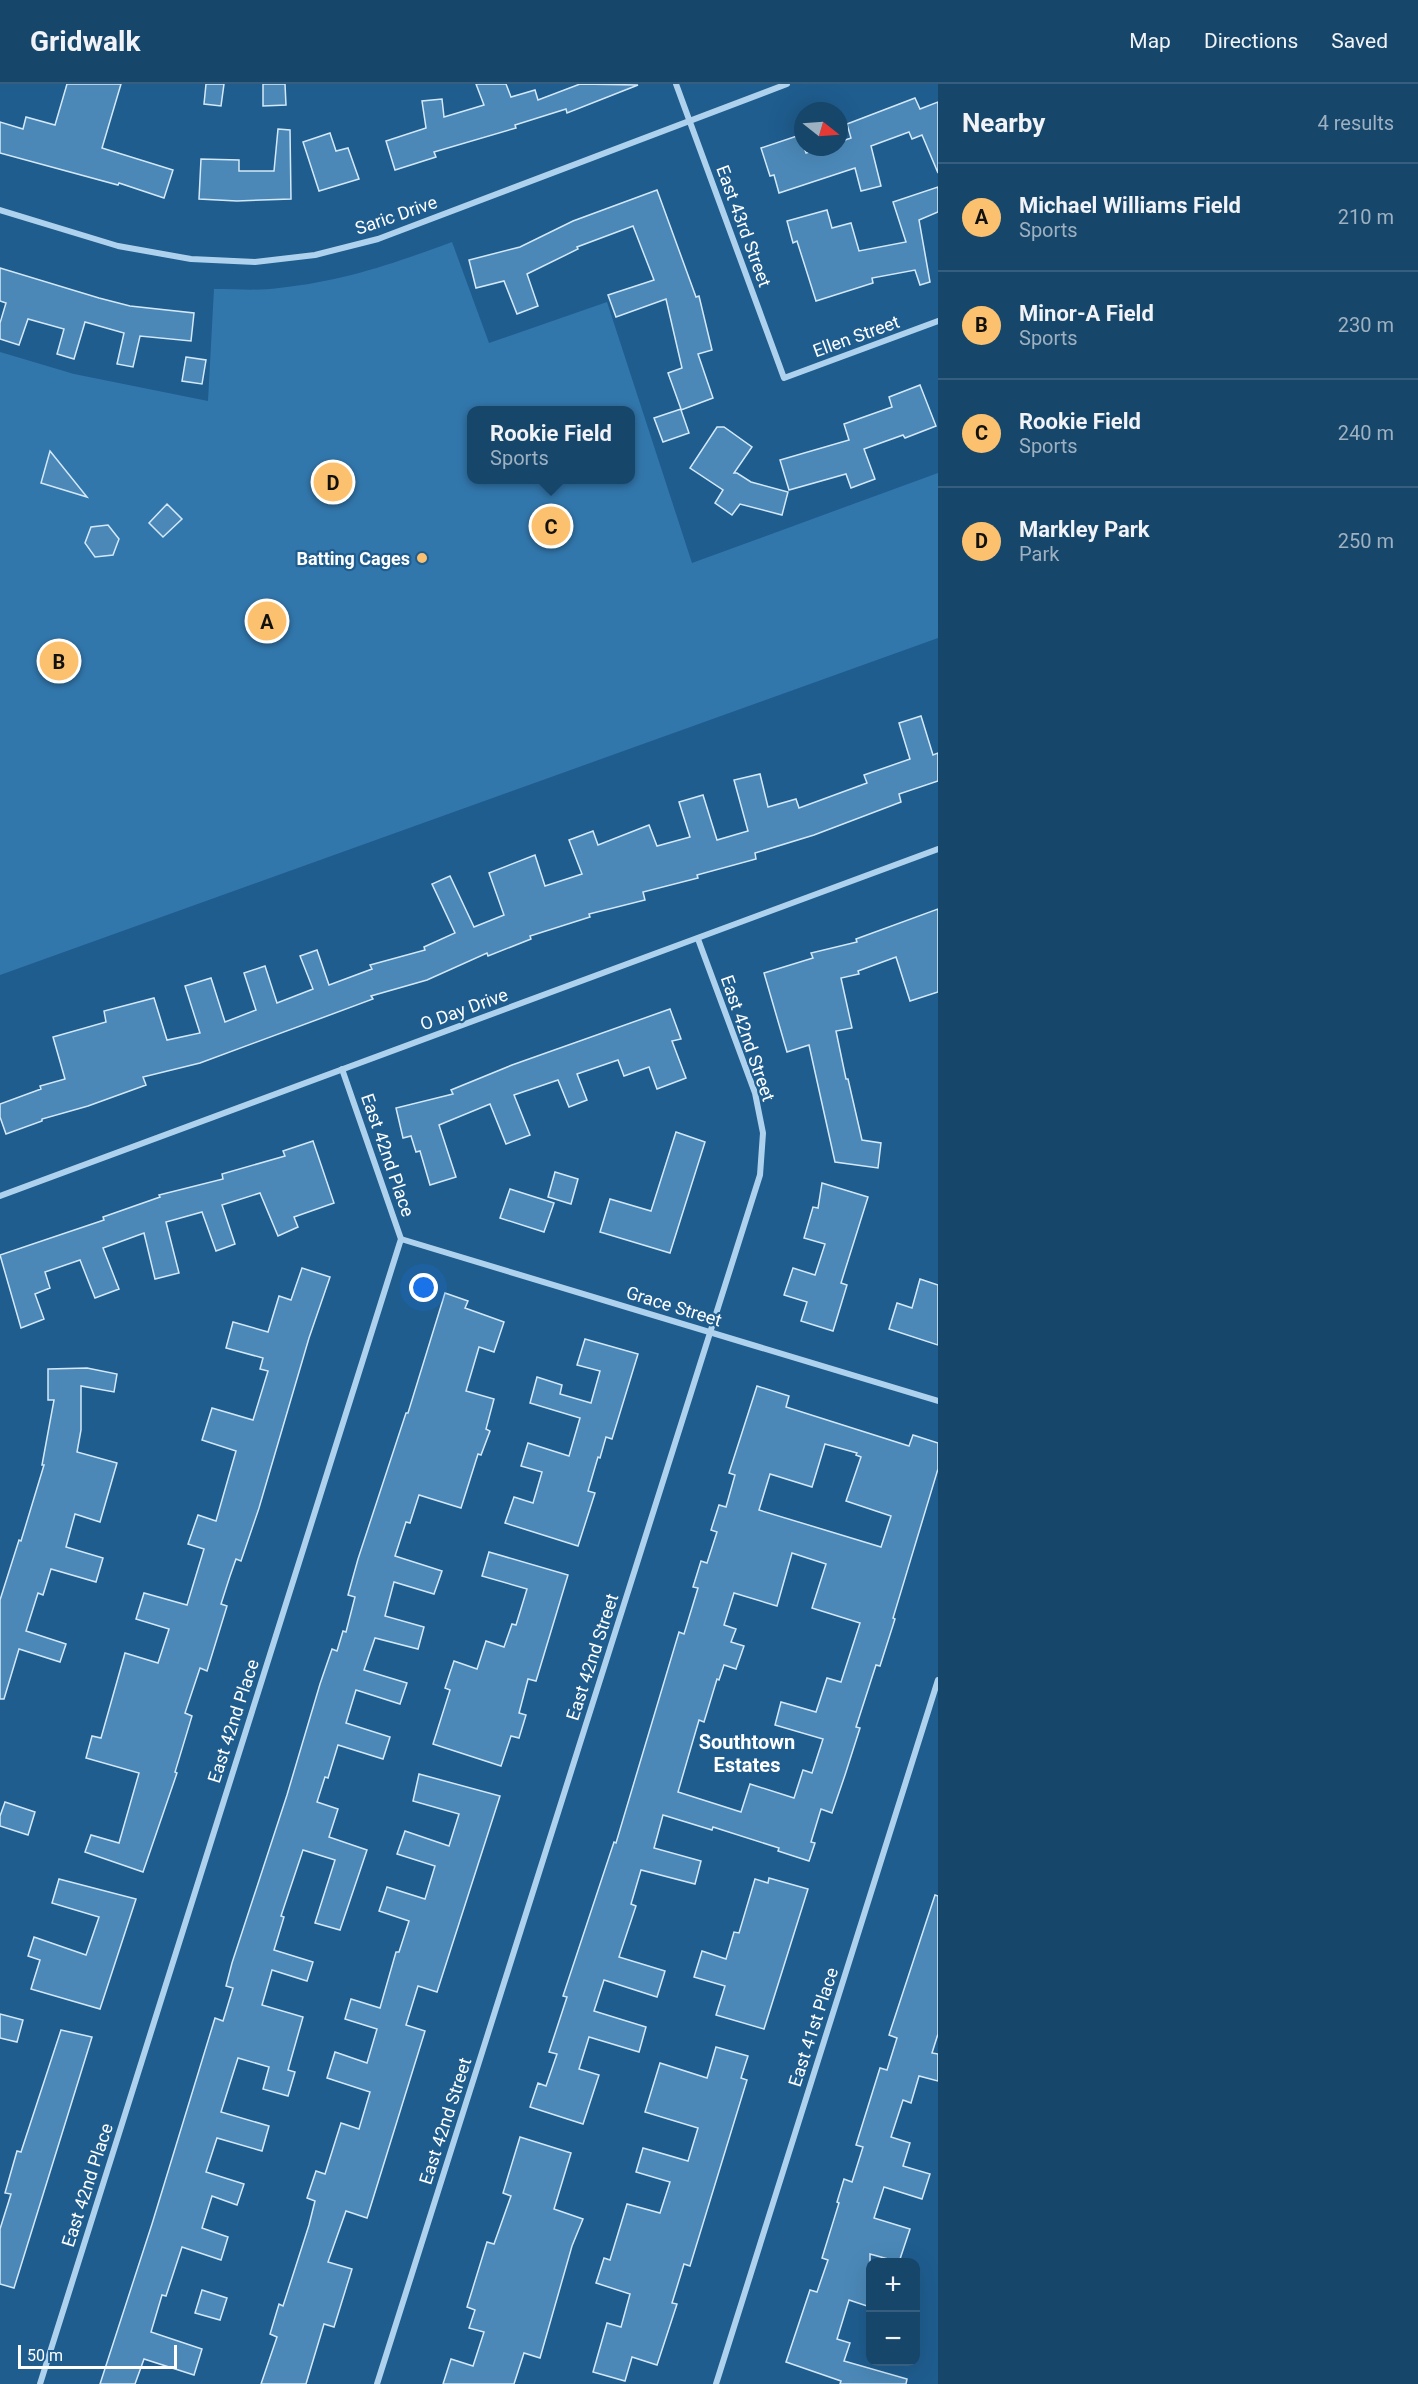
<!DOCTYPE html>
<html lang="en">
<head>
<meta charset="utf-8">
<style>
  body { margin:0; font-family:Roboto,sans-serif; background:#245073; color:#f1f3f6 }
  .controls { position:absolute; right:18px; bottom:18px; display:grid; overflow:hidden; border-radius:12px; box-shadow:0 6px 24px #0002 }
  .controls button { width:54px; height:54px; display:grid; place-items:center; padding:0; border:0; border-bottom:2px solid #365e7e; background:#17466b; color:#f1f3f6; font:30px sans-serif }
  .compass { position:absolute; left:794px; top:18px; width:54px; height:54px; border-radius:50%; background:#17466b; box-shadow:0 6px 24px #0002; rotate:107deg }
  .scale { position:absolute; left:18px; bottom:15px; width:159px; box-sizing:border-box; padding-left:6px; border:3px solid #fff; border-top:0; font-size:16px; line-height:21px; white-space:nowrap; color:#fff; -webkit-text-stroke:4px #1f5d8f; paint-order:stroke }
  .you { position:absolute; left:424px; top:1204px; width:21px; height:21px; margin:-15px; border:4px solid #fff; border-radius:50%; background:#1a73e8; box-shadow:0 0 0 9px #1a73e833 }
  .badge { display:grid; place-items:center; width:39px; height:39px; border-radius:50%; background:#fbc16e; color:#111; font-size:20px; font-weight:700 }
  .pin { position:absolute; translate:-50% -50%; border:3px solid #fff; box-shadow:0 2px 6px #0006 }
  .popup { position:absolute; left:467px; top:322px; width:168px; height:78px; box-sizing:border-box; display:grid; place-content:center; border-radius:12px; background:#17466b; filter:drop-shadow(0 2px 4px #0005); font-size:20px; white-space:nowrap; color:#9eb1c1 }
  .popup b { font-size:22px; color:#f1f3f6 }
  .popup::after { content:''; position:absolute; left:50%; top:100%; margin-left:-12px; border:12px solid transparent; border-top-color:#17466b }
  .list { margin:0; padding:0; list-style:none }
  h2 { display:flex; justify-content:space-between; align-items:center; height:78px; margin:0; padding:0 24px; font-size:26px }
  h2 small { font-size:20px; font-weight:400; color:#9eb1c1 }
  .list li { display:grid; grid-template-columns:39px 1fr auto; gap:18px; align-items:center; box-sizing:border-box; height:108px; padding:0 24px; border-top:2px solid #365e7e }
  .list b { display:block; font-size:22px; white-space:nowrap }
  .list p { margin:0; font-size:20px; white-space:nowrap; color:#9eb1c1 }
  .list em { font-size:20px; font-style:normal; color:#9eb1c1 }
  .map { position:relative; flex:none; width:938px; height:2300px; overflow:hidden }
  header { display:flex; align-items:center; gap:36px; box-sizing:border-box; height:84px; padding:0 30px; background:#17466b; border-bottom:2px solid #365e7e }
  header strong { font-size:28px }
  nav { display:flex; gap:33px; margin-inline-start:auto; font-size:21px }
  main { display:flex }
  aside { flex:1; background:#17466b }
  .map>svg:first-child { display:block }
</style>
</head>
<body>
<header>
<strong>Gridwalk</strong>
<nav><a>Map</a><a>Directions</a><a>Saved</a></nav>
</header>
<main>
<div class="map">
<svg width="938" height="2300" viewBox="0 0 938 2300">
  <rect width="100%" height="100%" fill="#1f5d8f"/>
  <path fill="#3277ac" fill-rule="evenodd" d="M452,158L489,259L607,218L692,479L938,389V554L0,891V268L74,290L208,317L214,205C236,205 258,207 279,204C344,197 392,180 452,158ZM472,326H630V396H472Z"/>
  <g fill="#4b88b8" stroke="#d3e9f9" stroke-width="1.5" fill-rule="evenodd">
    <path d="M67,0H121L102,64L173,86L164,114L119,99L118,101L0,69V38L23,45L26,33L55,41Z"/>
    <path d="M206,0H224L221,22L204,20Z"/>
    <path d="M263,0H285L286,21L263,22Z"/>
    <path d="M476,0H506L511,13L535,6L538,16L580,0L638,1L567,29L566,25L515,41L516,44L434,68L436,73L395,86L386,57L426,44L422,17L442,15L444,33L484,21Z"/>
    <path d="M915,14L920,25L938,18V89L922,51L912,55L909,48L871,62L881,102L861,107L855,84L779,109L774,91L770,92L761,64L800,51L806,69L825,63H839V58L851,54L847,40Z"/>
    <path d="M278,45L290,46L291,115L237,117L199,115L201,75L239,76V87H274Z"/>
    <path d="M330,49L336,67L348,64L359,95L319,107L303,58Z"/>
    <path d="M938,103V128L919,136L930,198L920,201L915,186L872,194L873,199L816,217L797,157L793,159L787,137L827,126L832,144L851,139L859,167L906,158L893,118Z"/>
    <path d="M657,106L696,213L699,212L712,266L698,270L713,314L681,326L689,349L663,358L654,334L681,325L668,289L682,284L666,215L616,233L608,211L654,196L633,142L577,163L578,165L527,190L538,222L517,230L504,197L476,204L469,176L520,163L573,137Z"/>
    <path d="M0,184L99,214L130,222L194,229L191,257L140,252L133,283L117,280L124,249L85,238L74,275L57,270L64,245L28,235L19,261L0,255V239L6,219L0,217Z"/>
    <path d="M186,273L206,276L202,300L182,297Z"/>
    <path d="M920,301L936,342L905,354L903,351L864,365L875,395L851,404L846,390L789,406L780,376L849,356L844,340L892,323L889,313Z"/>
    <path d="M717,343H724L752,363L734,389H737L751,398L788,408L782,431L740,420L732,431L715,419L723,406L690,384Z"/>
    <path d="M50,367L87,413L41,399Z"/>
    <path d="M167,420L182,435L163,453L149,439Z"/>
    <path d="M108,441L119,455L113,471L95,473L85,459L91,443Z"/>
    <path d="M921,632L933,671L938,669V697L899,710L901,718L814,751L755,769L756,775L697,791L698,794L643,808L645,816L589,830L590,833L530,852L531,855L488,872L487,869L427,896L371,912L373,915L200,979L143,993L146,1001L88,1022L42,1035V1037L6,1050L0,1033V1020L41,1005L40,1002L65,995L53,953L106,938L104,927L154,914L167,956L200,949L185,902L211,894L225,938L256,926L244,889L265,882L277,919L313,905L300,872L317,866L329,901L372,885L370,881L425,866L424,863L455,849L432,800L450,792L474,843L504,831L489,789L535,771L545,802L582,790L569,756L593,747L598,761L649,741L657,762L690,753L679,718L703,711L717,756L748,747L734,696L760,690L768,723L796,715L799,724L867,699L864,691L910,675L899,639Z"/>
    <path d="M938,825V908L910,917L896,873L858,887L859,890L841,894L852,944L836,947L846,995H848L862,1056L881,1059L878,1084L835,1078L809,961L787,968L764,889L813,874L811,869L857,858L856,855Z"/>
    <path d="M670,925L681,955L672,957L686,994L657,1005L649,983L624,992L618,976L577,990L587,1016L569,1023L558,996L514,1011L530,1051L506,1060L490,1020L439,1041L456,1093L430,1101L420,1067L416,1068L411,1052L403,1054L396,1024L453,1010L451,1006L512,981Z"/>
    <path d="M676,1048L705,1058L670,1169L600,1148L610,1115L651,1127Z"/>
    <path d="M313,1057L334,1119L294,1133L298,1143L278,1152L260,1109L222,1121L235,1160L216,1167L202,1128L166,1138L179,1189L155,1195L144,1149L103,1164L119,1205L95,1214L80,1176L45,1188L50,1204L35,1210L44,1235L21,1244L0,1171L104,1136L103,1133L160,1113L159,1111L223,1095L222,1090L285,1072L283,1067Z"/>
    <path d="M555,1088L578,1095L571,1120L548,1113Z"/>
    <path d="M822,1099L868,1113L841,1199L847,1201L833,1247L801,1237L807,1218L784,1211L793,1184L815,1191L825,1160L804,1154L813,1123L818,1124Z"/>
    <path d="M510,1105L554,1119L544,1148L500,1134Z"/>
    <path d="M302,1184L330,1193L309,1254L259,1424L241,1477L236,1475L230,1492L221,1520L227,1522L207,1587L200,1584L185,1629L192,1632L175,1688L177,1689L143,1788L85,1768L91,1751L119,1759L139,1689L86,1674L92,1652L101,1654L125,1569L158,1579L169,1545L136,1535L144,1509L187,1521L204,1465L188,1460L198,1431L216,1437L236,1367L202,1356L212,1324L253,1336L268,1287L260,1285L263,1274L226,1264L233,1238L268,1248L279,1212L291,1216Z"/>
    <path d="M920,1195L938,1201V1261L889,1245L897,1219L912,1224Z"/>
    <path d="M445,1209L468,1217L465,1224L504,1238L494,1268L479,1263L466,1307L494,1315L486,1345L490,1347L481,1371L478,1370L461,1424L419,1411L410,1439L406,1438L395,1472L442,1487L434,1510L394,1498L385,1532L424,1543L418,1565L375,1554L364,1586L407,1599L400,1620L356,1606L346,1639L390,1653L383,1675L338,1661L328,1694L325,1693L317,1718L338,1725L329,1753L367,1766L340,1846L315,1839L335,1776L303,1766L281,1832L284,1833L274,1866L313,1878L307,1897L272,1886L262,1921L303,1933L288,1986L295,1988L288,2012L263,2005L269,1983L238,1974L221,2028L269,2042L262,2067L217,2054L206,2088L244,2100L237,2121L212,2112L202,2144L228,2153L221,2176L182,2163L166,2212L162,2211L151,2248L202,2265L194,2291L144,2275L135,2300H100L152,2140L215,1934L223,1937L233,1904L226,1902L232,1879L287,1711L320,1600L332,1565L337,1567L343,1547L346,1548L355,1513L348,1511L358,1475L406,1329H408Z"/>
    <path d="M585,1255L638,1270L612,1355L606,1353L600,1374L598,1373L588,1407L595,1409L578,1462L505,1439L514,1413L533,1419L542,1388L521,1382L528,1359L569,1372L580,1334L530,1319L537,1293L562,1301L560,1310L591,1319L600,1287L577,1281Z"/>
    <path d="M87,1284L117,1290L114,1308L81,1302V1346L77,1368L117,1379L100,1438L75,1430L66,1463L103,1474L96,1498L51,1485L43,1511L38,1509L26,1547L66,1560L60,1578L19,1565L4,1615H0V1516L19,1456L21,1457L44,1381H42L54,1316H48V1285Z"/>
    <path d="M757,1302L789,1312L786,1323L909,1362L913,1351L938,1359V1385L893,1534L895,1535L880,1582L876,1581L856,1643L860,1644L845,1691L832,1729L821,1725L811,1758L815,1759L809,1777L778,1767L779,1764L713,1743L712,1746L663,1731L654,1764L701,1777L695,1800L641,1786L631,1820L636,1822L619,1873L665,1887L657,1913L604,1896L594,1927L646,1943L639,1968L589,1953L579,1985L599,1991L583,2040L530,2023L538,1999L546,2002L557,1970L549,1968L567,1913L563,1912L614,1758L616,1759L679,1548L684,1550L698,1504L693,1503L701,1477L707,1479L717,1448L711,1446L719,1421L726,1423L735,1391L729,1389ZM825,1360L857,1369L856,1371L861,1373L846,1417L891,1432L881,1463L759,1426L770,1390L812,1403ZM792,1469L826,1480L812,1524L860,1539L841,1598L827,1594L816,1628L781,1618L775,1641L823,1655L812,1689L803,1686L794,1714L750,1700L741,1728L678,1708L699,1636L704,1638L717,1595L719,1596L724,1581L736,1585L744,1562L731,1558L736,1545L724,1541L734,1509L777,1522Z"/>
    <path d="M489,1468L568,1491L536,1597L528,1595L519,1629L526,1631L519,1654L511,1652L501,1682L433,1660L450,1606L445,1604L454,1577L477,1585L486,1557L504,1563L512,1540L516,1541L527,1505L482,1492Z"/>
    <path d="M419,1690L500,1712L437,1908L418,1902L406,1941L425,1947L367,2134L346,2127L328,2178L352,2185L334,2243L324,2240L306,2300H261L277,2253L270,2250L279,2220L283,2222L309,2141L315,2117L307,2114L316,2087L325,2090L341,2039L359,2045L370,2008L327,1994L335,1968L367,1979L377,1945L345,1935L351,1915L380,1924L396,1868H399L409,1837L379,1827L387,1803L425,1815L435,1782L397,1770L405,1747L449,1762L459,1730L413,1717Z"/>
    <path d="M5,1718L35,1728L28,1751L0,1742V1732Z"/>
    <path d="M769,1794L808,1805L764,1945L716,1931L725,1902L694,1893L702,1867L726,1875L734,1848L739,1849L755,1795L768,1799Z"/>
    <path d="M59,1795L136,1815L100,1925L31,1905L40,1876L28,1872L34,1853L86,1871L99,1833L52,1819Z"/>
    <path d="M935,1811L938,1812V1950L932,1969L938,1970V1997L919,1992L911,2019L903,2016L891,2053L910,2059L903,2082L930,2090L922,2115L884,2103L874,2134L910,2145L899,2178L870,2170V2223L849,2216L837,2255L850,2259L844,2277L907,2295L906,2300H840L841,2297L786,2278L810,2206L817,2208L828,2176L822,2174L839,2119L837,2118L844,2095L852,2098L863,2063L856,2061L880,1984L887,1986L897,1954L889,1951Z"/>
    <path d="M0,1930L23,1936L17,1958L0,1954Z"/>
    <path d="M61,1946L92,1953L14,2204L0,2200V2145L11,2110L5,2109L17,2067L21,2068Z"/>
    <path d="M716,1963L748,1972L741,1994L747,1996L690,2182L684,2180L672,2219L677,2220L657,2281L632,2273L625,2297L593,2288L607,2239L621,2243L630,2210L596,2199L604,2174L610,2176L627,2120L660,2129L670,2098L636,2088L643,2064L688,2077L698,2044L645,2028L660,1979L707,1994Z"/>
    <path d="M520,2053L571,2069L554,2125L583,2135L572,2162L540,2274L524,2269L514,2300H443L451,2275L473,2282L484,2248L469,2244L475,2226L467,2223L487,2158L494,2160L511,2112L503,2109Z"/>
    <path d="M202,2206L227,2214L220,2236L195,2229Z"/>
  </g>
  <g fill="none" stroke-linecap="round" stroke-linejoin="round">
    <g stroke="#aed2ed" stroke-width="6">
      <path d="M676,0L784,294L938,237"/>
      <path d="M0,126L118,162L191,175L255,178L315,171L378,155L787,0"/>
      <path d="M0,1112L938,765"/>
      <path d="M401,1155L938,1317"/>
      <path d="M40,2300L401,1155L342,985"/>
      <path d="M377,2300L760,1091L763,1049L755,1009L698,855"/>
      <path d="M716,2300L938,1596"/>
    </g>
  </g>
  <circle fill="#fbc16e" stroke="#1f5d8f" stroke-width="2" cx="422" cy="474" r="6"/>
  <g text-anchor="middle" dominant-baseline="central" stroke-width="4.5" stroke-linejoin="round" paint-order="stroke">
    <g font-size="18" fill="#fff" stroke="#1f5d8f">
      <text transform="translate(396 131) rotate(-19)">Saric Drive</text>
      <text transform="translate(744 142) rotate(70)">East 43rd Street</text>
      <text transform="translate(856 252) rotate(-20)">Ellen Street</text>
      <text transform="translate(464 925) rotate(-20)">O Day Drive</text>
      <text transform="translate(748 954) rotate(71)">East 42nd Street</text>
      <text transform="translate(388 1071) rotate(71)">East 42nd Place</text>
      <text transform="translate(674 1222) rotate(17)">Grace Street</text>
      <text transform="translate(592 1573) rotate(-72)">East 42nd Street</text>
      <text transform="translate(233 1637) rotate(-72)">East 42nd Place</text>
      <text transform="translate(813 1943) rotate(-72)">East 41st Place</text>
      <text transform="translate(445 2037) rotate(-72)">East 42nd Street</text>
      <text transform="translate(87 2101) rotate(-72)">East 42nd Place</text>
    </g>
    <g font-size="18" font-weight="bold" fill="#fff" stroke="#1f5d8f" text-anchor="end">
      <text x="410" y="474">Batting Cages</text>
    </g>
    <g font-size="20" font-weight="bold" fill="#fff" stroke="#1f5d8f">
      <text x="747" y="1658">Southtown<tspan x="747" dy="23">Estates</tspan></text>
    </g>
  </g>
</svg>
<div class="controls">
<button>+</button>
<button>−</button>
</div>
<svg class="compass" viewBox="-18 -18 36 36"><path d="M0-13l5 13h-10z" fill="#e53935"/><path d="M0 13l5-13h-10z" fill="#9eb1c1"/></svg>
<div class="scale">50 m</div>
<div class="you"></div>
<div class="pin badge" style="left:267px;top:537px">A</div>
<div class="pin badge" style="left:59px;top:577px">B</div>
<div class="pin badge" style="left:551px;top:442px">C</div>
<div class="popup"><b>Rookie Field</b>Sports</div>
<div class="pin badge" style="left:333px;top:398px">D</div>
</div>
<aside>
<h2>Nearby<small>4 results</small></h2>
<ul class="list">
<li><span class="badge">A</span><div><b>Michael Williams Field</b><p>Sports</p></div><em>210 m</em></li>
<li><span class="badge">B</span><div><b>Minor-A Field</b><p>Sports</p></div><em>230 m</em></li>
<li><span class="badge">C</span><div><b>Rookie Field</b><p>Sports</p></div><em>240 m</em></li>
<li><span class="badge">D</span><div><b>Markley Park</b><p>Park</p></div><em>250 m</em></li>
</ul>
</aside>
</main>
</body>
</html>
